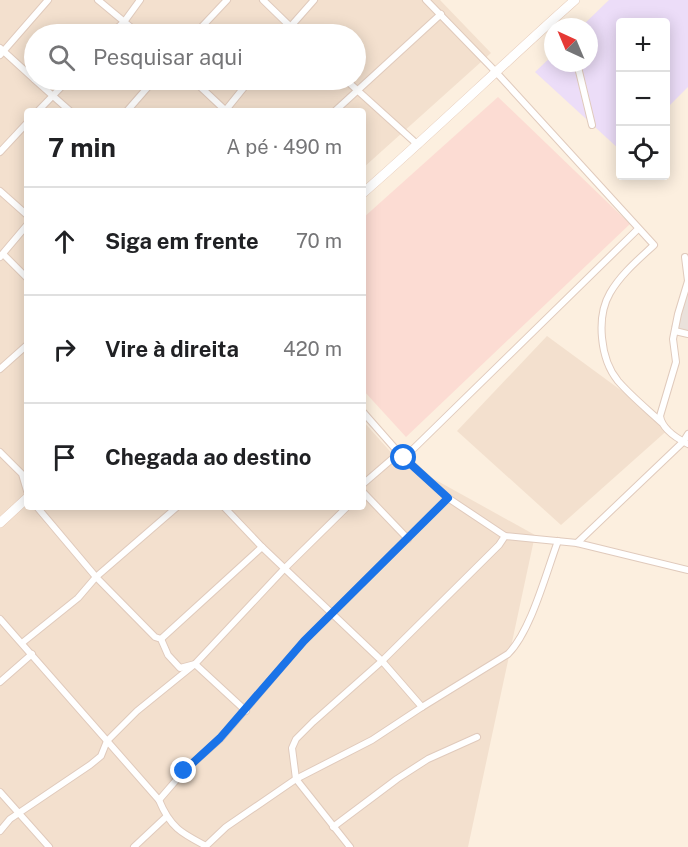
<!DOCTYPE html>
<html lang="pt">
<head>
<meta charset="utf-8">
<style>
  body { margin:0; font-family:"Public Sans",sans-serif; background:#f6f6f6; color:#202124 }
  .controls { position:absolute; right:18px; top:18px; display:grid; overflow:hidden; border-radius:6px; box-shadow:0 3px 15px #0003 }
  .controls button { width:54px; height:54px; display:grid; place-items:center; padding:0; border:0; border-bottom:2px solid #e0e0e0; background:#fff; color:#202124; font:30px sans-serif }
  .compass { position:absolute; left:544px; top:18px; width:54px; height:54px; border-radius:50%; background:#fff; box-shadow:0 3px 15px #0003; rotate:316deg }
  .stop { position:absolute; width:18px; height:18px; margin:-14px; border:4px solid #1a73e8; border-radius:50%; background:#fff }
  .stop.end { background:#1a73e8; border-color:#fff; box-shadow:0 2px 6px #0008 }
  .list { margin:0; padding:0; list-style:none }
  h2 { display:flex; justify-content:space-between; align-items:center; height:78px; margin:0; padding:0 24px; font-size:26px }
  h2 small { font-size:20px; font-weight:400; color:#757577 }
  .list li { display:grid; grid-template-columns:39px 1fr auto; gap:18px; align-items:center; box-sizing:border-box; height:108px; padding:0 24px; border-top:2px solid #e0e0e0 }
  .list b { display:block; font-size:22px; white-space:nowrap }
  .list em { font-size:20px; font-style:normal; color:#757577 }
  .icon { flex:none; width:33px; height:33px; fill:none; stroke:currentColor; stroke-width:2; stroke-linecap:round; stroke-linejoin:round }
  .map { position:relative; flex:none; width:688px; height:847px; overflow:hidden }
  .search { position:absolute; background:#fff; box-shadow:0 3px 15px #0003; left:24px; top:24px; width:342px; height:66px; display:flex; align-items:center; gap:15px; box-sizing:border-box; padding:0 21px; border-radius:33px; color:#757577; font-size:22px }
  .panel { position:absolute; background:#fff; box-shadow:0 3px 15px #0003; left:24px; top:108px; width:342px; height:402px; border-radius:6px }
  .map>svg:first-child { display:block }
</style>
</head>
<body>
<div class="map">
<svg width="688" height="847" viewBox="0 0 688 847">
  <rect width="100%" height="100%" fill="#fcefdf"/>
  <g fill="#f3e0ce" fill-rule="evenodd">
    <path d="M0,0H440L491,53L363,168V111H27V507H363V421L396,458L535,535L468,847H0ZM34,34H356V80H34Z"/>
    <path d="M547,336L671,427L561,525L457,431Z"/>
  </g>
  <path fill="#fcdcd3" d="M498,97L630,224L406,437L363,390V218Z"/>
  <path fill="#eae1db" d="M688,287V331L671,327Z"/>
  <path fill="#ecddf8" d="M609,0H688V87L666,109V22H620V150L535,72L553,55V63H589V27H581Z"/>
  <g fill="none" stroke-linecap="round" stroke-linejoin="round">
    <defs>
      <g id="street">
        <path d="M98,0L139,34"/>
        <path d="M263,0L298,34"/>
        <path d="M426,0L495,71L654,245C638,260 621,274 610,293C596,317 600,359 618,381C631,396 647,409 661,422"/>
        <path d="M111,34L124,22L140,0"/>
        <path d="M195,34L227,0"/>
        <path d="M284,34L314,0"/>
        <path d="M0,48L34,79"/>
        <path d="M0,55L48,0"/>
        <path d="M577,63L592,125"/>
        <path d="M35,80L70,111"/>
        <path d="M193,80L226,111"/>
        <path d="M346,80L418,145"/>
        <path d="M38,111L68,80"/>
        <path d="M127,111L154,80"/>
        <path d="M225,111L250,80"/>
        <path d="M335,111L441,14"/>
        <path d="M0,152L27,123"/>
        <path d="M0,191L27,215"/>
        <path d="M3,254L27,278"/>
        <path d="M0,257L27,225"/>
        <path d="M685,257L688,281L678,314L673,339L676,362L660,416C662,429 678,439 688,444"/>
        <path d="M675,331L688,334"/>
        <path d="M0,369L27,345"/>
        <path d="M363,412L399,453L448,498L505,536L577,543L688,570"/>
        <path d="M0,452L22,474L27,491"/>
        <path d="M404,458L638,229"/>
        <path d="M363,484L399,453"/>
        <path d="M363,492L408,539"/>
        <path d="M37,507L96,577L155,637L161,639L168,655L180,668L195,664L246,711"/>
        <path d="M224,507L262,547L382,661L422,707"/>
        <path d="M577,543L683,442L688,434"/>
        <path d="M0,619L159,800C170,827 181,833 206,846"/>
        <path d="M161,639L262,547"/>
        <path d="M22,643L78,598L96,577L177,507"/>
        <path d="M0,682L32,654"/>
        <path d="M0,792L49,847"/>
        <path d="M159,800L184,771L221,738L304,641L448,498"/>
        <path d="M333,827L397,779L428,759L477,737"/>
        <path d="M0,831L10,819L90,765L101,756L107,741L137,711L195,664L284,569L347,507"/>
        <path d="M206,846L226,827L296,779L372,740L422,707L508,654C531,631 546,573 558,541"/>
        <path d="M134,847L166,817"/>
        <path d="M350,847L296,779L292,748L296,739L313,722L382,661L499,545L505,536"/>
      </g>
      <g id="secondary">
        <path d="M363,193C435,130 504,63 575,0"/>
        <path d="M0,523L27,498"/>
      </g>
    </defs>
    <use href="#street" stroke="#e0cabc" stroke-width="8"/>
    <use href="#secondary" stroke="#e7cdbc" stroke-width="10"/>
    <use href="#street" stroke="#fff" stroke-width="6"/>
    <use href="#secondary" stroke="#fff" stroke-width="9"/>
  </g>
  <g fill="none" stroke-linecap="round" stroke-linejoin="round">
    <path stroke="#1a73e8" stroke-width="8" d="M184,771L220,738L304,641L448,498L404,458"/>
  </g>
</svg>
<div class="controls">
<button>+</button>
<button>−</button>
<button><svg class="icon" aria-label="locate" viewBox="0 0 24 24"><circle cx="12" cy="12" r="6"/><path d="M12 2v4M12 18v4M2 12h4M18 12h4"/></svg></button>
</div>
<svg class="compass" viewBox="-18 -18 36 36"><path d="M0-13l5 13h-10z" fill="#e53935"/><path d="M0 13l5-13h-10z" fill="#757577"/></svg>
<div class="stop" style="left:404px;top:458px"></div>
<div class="stop end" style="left:184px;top:771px"></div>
<div class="search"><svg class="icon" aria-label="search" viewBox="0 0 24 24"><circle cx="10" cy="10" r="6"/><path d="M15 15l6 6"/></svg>Pesquisar aqui</div>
<section class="panel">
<h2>7 min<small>A pé · 490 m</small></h2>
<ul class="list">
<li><svg class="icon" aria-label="ahead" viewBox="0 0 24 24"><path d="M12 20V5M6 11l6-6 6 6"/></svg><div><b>Siga em frente</b></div><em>70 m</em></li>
<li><svg class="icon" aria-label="right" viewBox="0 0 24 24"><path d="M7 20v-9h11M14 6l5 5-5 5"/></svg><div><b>Vire à direita</b></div><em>420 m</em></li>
<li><svg class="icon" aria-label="arrive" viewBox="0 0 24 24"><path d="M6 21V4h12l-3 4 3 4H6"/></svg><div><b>Chegada ao destino</b></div></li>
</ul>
</section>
</div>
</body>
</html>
